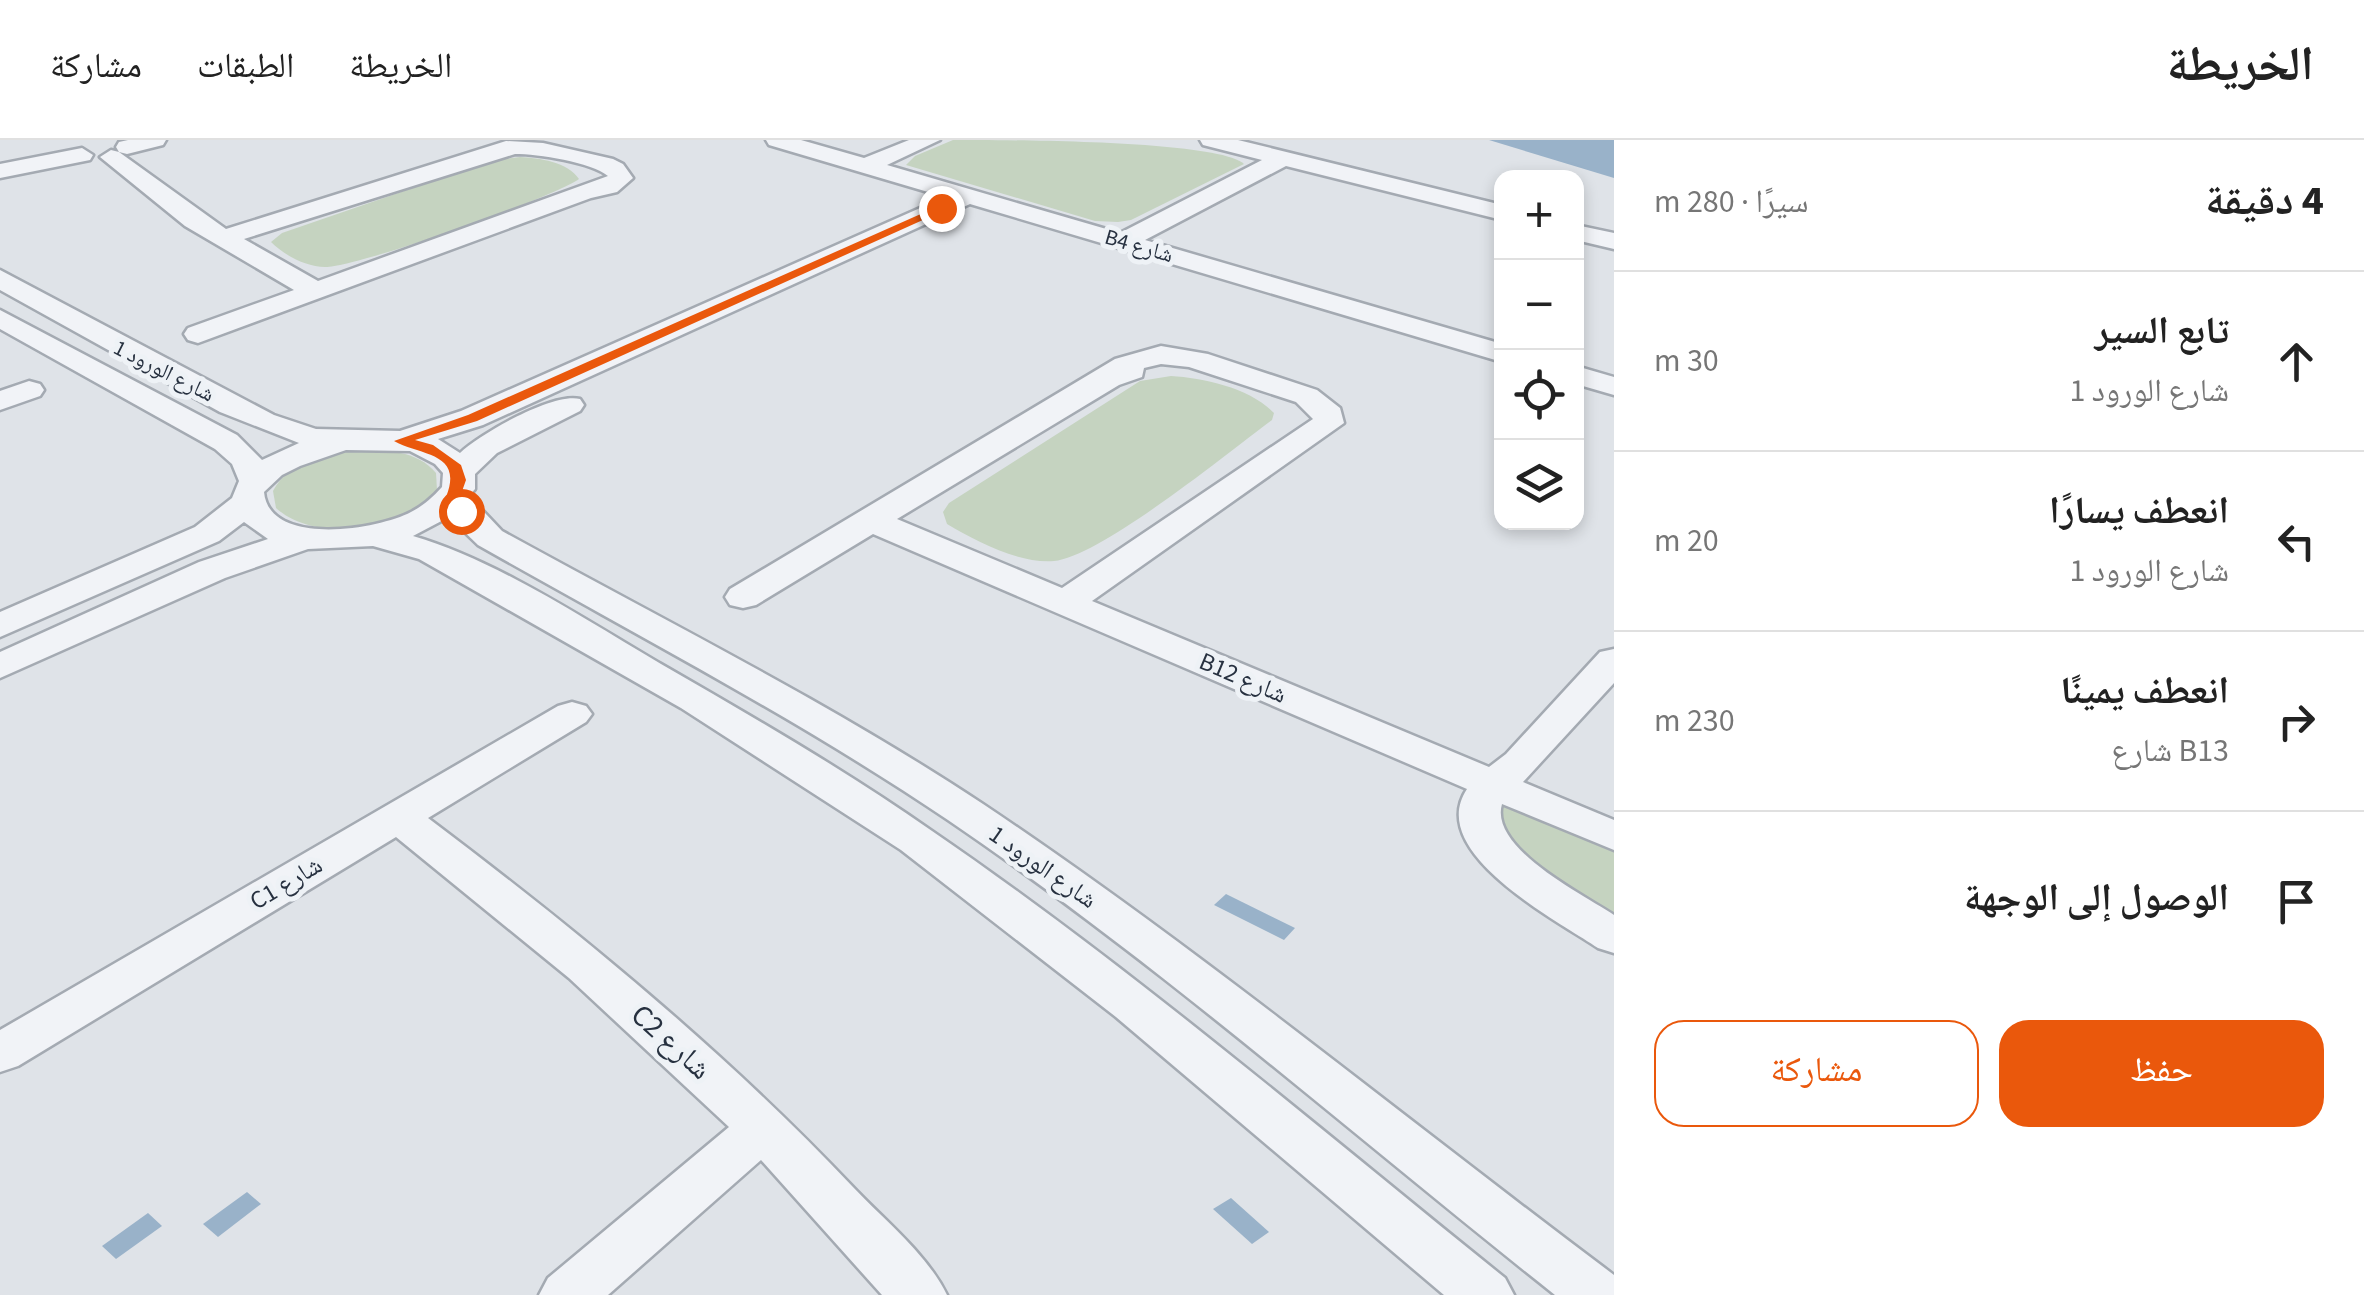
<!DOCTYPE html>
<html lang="ar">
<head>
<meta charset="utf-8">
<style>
  body { margin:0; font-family:"Source Sans 3","Noto Naskh Arabic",sans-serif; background:#f6f6f6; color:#222; direction:rtl }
  .controls { position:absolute; right:30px; top:30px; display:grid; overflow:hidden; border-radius:20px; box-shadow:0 5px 15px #0003 }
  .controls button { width:90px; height:90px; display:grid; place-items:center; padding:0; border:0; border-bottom:2px solid #e0e0e0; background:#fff; color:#222; font:50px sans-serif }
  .stop { position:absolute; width:30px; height:30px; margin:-22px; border:8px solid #ea580c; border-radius:50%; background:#fff }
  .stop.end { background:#ea580c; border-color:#fff; box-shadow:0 2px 10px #0008 }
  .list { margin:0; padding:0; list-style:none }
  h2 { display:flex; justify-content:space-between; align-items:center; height:130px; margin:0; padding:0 40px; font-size:42px }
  h2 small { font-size:32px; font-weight:400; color:#767676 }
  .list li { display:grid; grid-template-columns:65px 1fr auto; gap:30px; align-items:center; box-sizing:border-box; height:180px; padding:0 40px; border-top:2px solid #e0e0e0 }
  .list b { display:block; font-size:38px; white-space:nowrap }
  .list p { margin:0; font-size:32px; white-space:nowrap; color:#767676 }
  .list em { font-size:32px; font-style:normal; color:#767676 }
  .actions { display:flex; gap:20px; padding:30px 40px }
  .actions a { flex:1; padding:22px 0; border:2px solid #ea580c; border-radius:30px; text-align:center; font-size:35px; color:#ea580c }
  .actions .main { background:#ea580c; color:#fff }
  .icon { flex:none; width:55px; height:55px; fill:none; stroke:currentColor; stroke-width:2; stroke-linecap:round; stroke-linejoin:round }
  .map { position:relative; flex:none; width:1614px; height:1155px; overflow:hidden; direction:ltr }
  header { display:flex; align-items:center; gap:60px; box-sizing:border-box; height:140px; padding:0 50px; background:#fff; border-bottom:2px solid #e0e0e0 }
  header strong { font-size:48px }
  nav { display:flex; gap:55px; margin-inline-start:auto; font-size:35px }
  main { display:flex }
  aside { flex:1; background:#fff }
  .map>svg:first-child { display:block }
</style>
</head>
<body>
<header>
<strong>الخريطة</strong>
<nav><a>الخريطة</a><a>الطبقات</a><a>مشاركة</a></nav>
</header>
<main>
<aside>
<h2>4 دقيقة<small>سيرًا · 280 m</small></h2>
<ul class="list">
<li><svg class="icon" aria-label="ahead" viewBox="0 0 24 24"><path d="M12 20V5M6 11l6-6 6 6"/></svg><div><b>تابع السير</b><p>شارع الورود 1</p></div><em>30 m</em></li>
<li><svg class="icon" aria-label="left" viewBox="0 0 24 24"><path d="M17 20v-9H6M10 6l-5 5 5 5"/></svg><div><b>انعطف يسارًا</b><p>شارع الورود 1</p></div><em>20 m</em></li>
<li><svg class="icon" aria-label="right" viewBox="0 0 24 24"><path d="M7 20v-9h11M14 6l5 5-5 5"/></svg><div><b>انعطف يمينًا</b><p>B13 شارع</p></div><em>230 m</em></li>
<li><svg class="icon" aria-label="arrive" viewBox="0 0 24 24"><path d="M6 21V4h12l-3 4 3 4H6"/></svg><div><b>الوصول إلى الوجهة</b></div></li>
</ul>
<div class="actions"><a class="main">حفظ</a><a>مشاركة</a></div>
</aside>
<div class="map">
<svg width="1614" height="1155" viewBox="0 0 1614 1155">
  <rect width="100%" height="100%" fill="#dfe3e8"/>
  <g fill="#c5d3c0">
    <path d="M953,0C1004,0 1217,0 1244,24L1131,80L1118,82L1095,81L906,25L915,16Z"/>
    <path d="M520,17C539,18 568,22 579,39C555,57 355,128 325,127C306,127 284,115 271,102L282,93L494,20Z"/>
    <path d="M1171,236C1204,238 1250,248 1274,273L1272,280C1229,312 1100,417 1054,421C1019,424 976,401 947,384L943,372L949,363L1140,241Z"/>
    <path d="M358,310C385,310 417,310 436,333L437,350C408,394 314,403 276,368L273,351C288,321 328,314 358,310Z"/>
    <path d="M1500,664L1614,712V784L1509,711L1493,680Z"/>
  </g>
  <g fill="#99b2c9">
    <path d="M1489,0H1614V38Z"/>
    <path d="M1226,754L1295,788L1284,800L1214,765Z"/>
    <path d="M247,1052L261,1064L218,1097L203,1084Z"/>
    <path d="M1231,1058L1269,1092L1252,1104L1213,1069Z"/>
    <path d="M148,1073L162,1086L116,1119L102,1106Z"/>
  </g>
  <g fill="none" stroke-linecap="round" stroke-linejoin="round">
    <defs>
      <g id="minor">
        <path d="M128,0H166L163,5L127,14L119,12L116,7L119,2Z"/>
        <path d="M766,0H801L864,18L909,0H940L887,25L1120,93L1262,20L1203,5L1200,0H1238L1502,65V80L1286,26L1145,100L1502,204V222L970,64L483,285L438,299L460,313C480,294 553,252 580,259L584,265L580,271L497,313L475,334V349L469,356L502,391C663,480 829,562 983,664C1201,810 1404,978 1614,1135V1155H1555C1354,996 1160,824 948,680C797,578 636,495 478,405L449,377L413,396C498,421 584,479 661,524C753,577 845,630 932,691C1132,828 1316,986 1505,1138L1514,1155H1444L1116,877L901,710L681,568L419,419L373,406L308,409L225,438L0,538V512L199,422L268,399L244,382L219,401L0,497V472L195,387L232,358L239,341L232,324L215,309L0,189V170L237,295L262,320L299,303L220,272L0,150V130L274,275L316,289L400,291L461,271L945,57L769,5ZM346,310L410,311L435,324L443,333L442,347C432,358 423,366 411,372C377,390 269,407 264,352L282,335L300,326Z"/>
        <path d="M506,1L543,3L613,19L623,24L633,38L617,52L591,58L198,203L188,200L184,194L188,188L294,150L185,86L100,17L111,10L119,12L226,89ZM515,14C538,14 591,22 608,36L318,141L244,99Z"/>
        <path d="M82,8L93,15L90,20L0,38V24Z"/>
        <path d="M1576,85L1614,93V109L1576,100Z"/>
        <path d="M1161,206L1208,214L1317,250L1340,268L1344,283L1092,461L1489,627L1506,614L1600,512L1614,509V543L1523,642L1614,680V710L1502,664C1489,708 1582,754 1614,775V813L1598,808C1555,779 1425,712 1467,649L873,394L756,465L743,468L730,465L725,457L730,449L1115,219ZM1161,224L1189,227L1296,262L1313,279L1062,448L897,379L1119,245L1142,237L1144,228Z"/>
        <path d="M1576,226L1614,237V255L1576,244Z"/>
        <path d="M29,241L40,244L44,250L40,256L0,270V251Z"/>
        <path d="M572,562L586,566L592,574L586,582L428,678C578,791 723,910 852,1046C884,1080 927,1114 947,1155H882L761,1020L608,1155H539L548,1138L729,987L569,838L396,697L18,926L0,932V890L558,566Z"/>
      </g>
    </defs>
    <use href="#minor" stroke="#a4aab2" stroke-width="5"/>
    <use href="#minor" fill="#f1f3f7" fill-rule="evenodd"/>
  </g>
  <path fill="#ea580c" d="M941,65L945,70L477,281L415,300L433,305L461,325L466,340L460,357L466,374H456L446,357C464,312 421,316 394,301L468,275Z"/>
  <g text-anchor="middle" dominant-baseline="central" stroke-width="10" stroke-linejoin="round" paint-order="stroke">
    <g font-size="22" fill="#273140" stroke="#eef2f6">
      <text transform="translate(1139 106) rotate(16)">B4 شارع</text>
      <text transform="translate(164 231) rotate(27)">شارع الورود 1</text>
    </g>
    <g font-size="25" fill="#273140" stroke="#eef2f6">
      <text transform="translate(1243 538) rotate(23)">B12 شارع</text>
      <text transform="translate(1043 727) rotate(35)">شارع الورود 1</text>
      <text transform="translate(286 743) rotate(-31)">C1 شارع</text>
    </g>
    <g font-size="30" fill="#273140" stroke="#eef2f6">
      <text transform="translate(671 902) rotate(42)">C2 شارع</text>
    </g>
  </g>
</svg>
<div class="controls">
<button>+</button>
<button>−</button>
<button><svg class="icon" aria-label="locate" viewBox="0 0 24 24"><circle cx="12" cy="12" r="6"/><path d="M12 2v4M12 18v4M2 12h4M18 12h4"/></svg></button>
<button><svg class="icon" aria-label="layers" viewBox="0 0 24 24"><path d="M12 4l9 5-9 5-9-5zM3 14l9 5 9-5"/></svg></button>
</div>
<div class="stop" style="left:461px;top:371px"></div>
<div class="stop end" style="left:941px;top:68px"></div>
</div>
</main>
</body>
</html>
